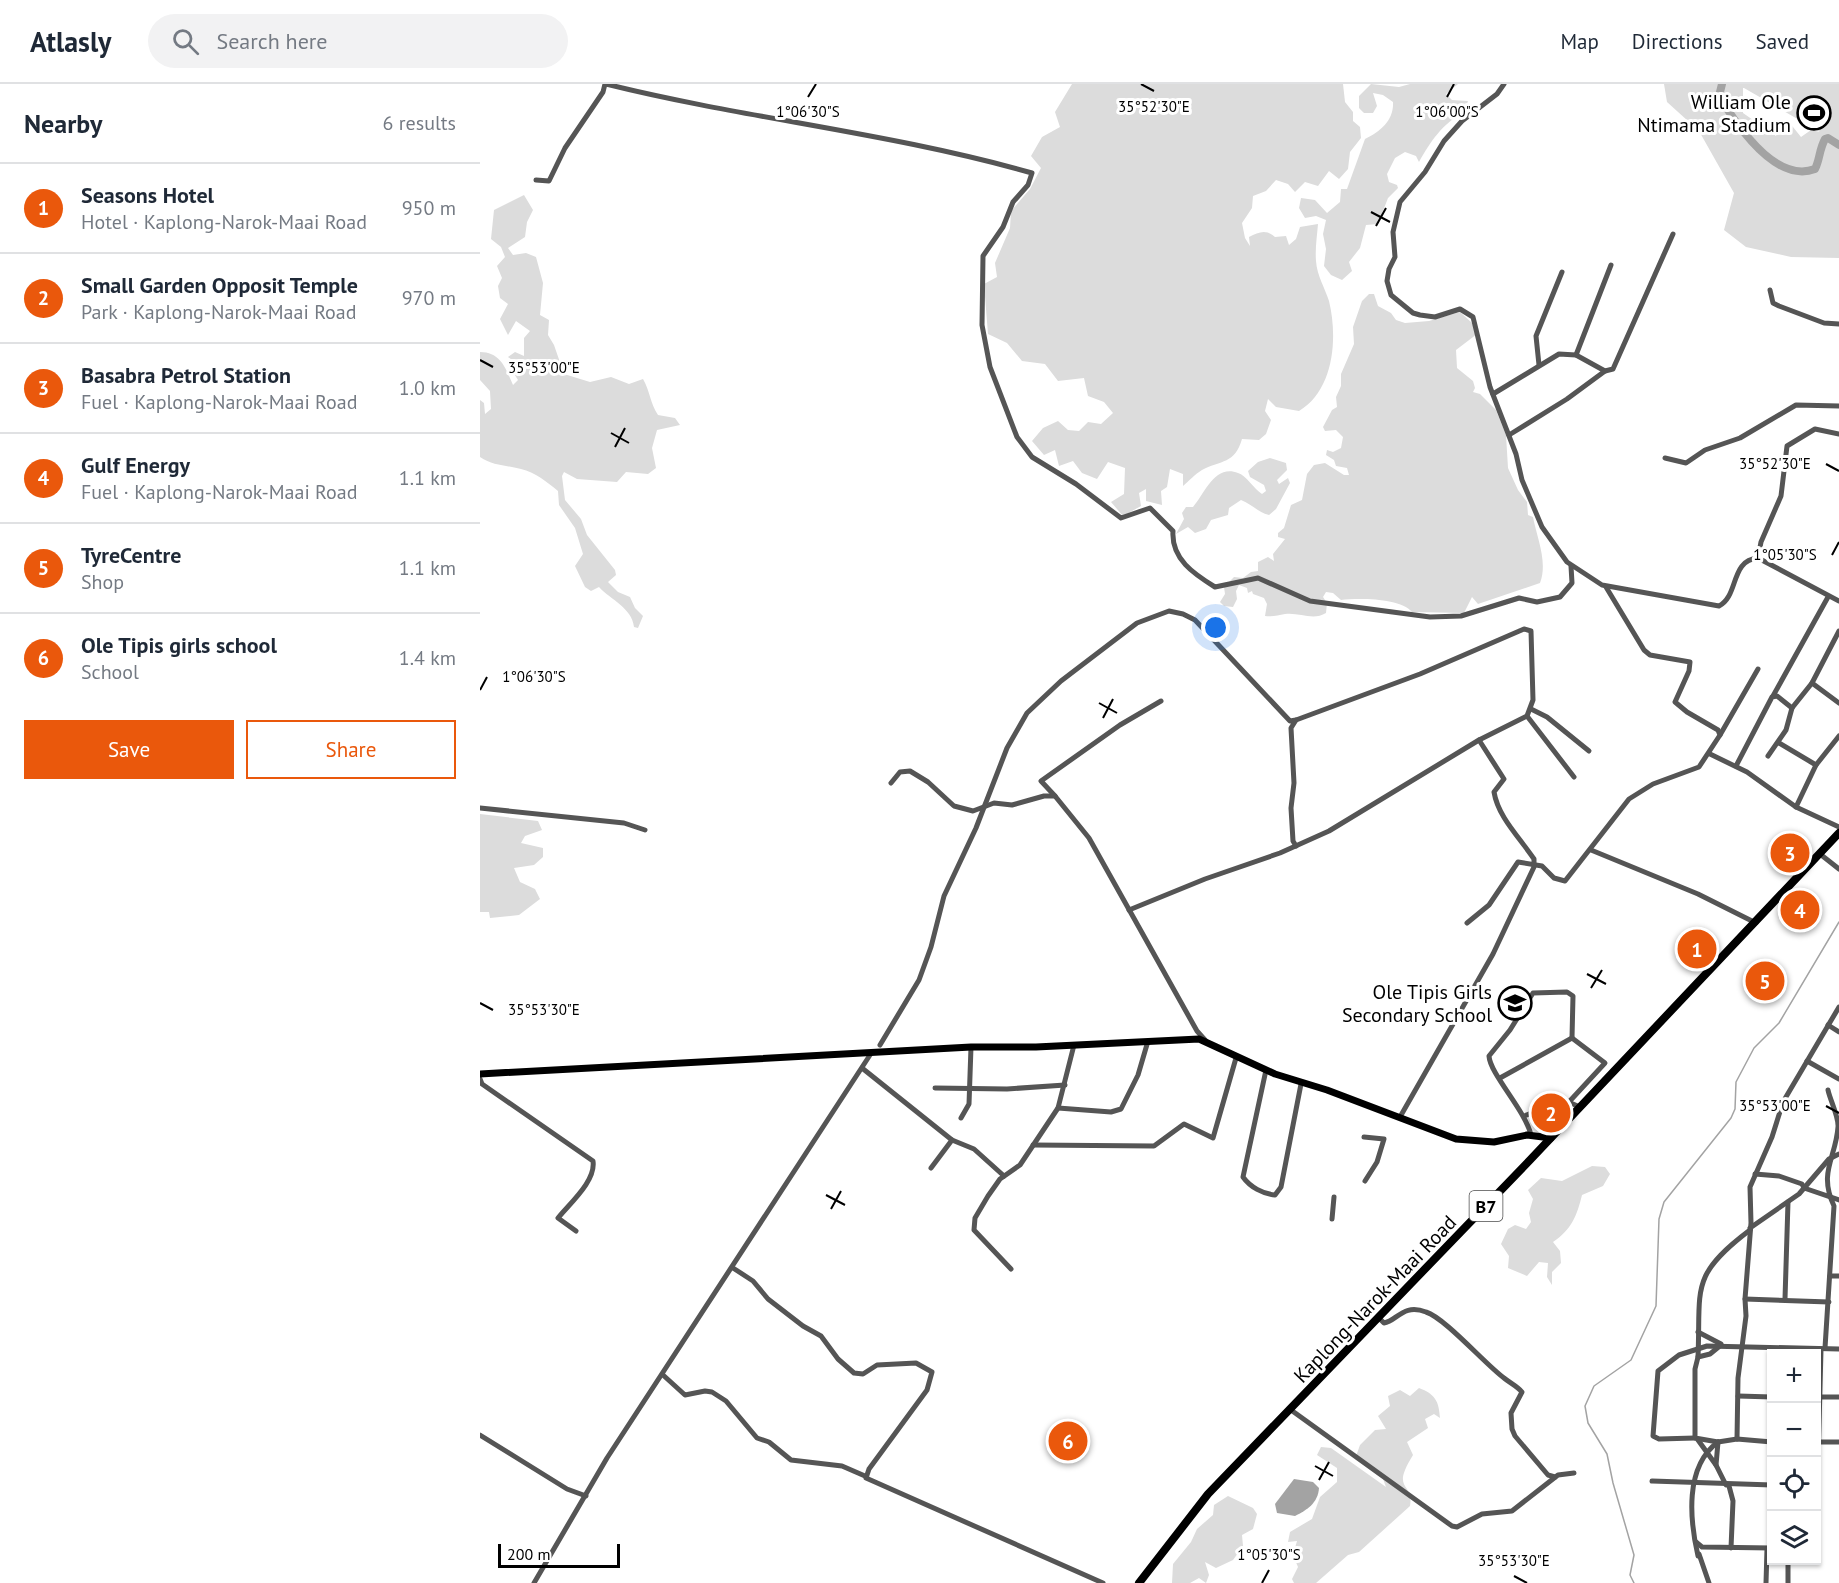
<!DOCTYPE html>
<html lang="en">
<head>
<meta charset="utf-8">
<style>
  body { margin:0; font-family:"PT Sans",sans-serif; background:#f2f2f3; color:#1f2937 }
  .controls { position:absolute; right:18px; bottom:18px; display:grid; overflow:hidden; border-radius:0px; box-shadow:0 2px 4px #0004 }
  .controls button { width:54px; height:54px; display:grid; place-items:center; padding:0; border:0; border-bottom:2px solid #e0e1e3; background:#fff; color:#1f2937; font:30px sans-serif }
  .scale { position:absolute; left:18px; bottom:15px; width:122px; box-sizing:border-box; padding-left:6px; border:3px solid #000; border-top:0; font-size:16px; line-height:21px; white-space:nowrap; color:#000; -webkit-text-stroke:4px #fff; paint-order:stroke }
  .you { position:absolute; left:736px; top:544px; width:21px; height:21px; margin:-15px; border:4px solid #fff; border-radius:50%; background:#1a73e8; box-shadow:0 0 0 9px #1a73e833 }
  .badge { display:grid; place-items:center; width:39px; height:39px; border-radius:50%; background:#ea580c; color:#fff; font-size:20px; font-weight:700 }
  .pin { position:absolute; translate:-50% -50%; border:3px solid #fff; box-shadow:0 2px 6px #0006 }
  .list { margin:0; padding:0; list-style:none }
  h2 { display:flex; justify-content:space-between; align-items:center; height:78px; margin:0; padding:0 24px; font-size:26px }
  h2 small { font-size:20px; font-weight:400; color:#747a83 }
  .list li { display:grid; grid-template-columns:39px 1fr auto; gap:18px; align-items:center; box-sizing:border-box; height:90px; padding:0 24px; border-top:2px solid #e0e1e3 }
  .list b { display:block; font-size:22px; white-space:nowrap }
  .list p { margin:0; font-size:20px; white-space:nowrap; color:#747a83 }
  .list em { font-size:20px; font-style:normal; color:#747a83 }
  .actions { display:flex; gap:12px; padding:18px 24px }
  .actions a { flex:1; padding:14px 0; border:2px solid #ea580c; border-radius:0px; text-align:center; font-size:21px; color:#ea580c }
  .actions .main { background:#ea580c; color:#fff }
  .icon { flex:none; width:33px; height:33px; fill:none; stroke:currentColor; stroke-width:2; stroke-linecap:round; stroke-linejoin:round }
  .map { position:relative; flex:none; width:1359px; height:1499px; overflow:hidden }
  header { display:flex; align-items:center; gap:36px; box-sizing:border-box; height:84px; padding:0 30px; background:#fff; border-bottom:2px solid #e0e1e3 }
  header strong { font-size:28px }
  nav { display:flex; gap:33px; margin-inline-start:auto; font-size:21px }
  .search { width:420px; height:54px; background:#f2f2f3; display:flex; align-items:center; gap:15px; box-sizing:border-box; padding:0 21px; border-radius:33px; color:#747a83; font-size:22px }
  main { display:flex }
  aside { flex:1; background:#fff }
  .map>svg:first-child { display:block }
</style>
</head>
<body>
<header>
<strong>Atlasly</strong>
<div class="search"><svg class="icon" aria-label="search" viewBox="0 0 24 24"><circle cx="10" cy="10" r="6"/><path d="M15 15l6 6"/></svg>Search here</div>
<nav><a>Map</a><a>Directions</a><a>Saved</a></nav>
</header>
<main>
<aside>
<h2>Nearby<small>6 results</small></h2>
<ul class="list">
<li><span class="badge">1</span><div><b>Seasons Hotel</b><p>Hotel · Kaplong-Narok-Maai Road</p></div><em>950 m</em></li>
<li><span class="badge">2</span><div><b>Small Garden Opposit Temple</b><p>Park · Kaplong-Narok-Maai Road</p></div><em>970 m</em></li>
<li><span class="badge">3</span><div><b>Basabra Petrol Station</b><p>Fuel · Kaplong-Narok-Maai Road</p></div><em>1.0 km</em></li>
<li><span class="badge">4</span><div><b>Gulf Energy</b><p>Fuel · Kaplong-Narok-Maai Road</p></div><em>1.1 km</em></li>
<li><span class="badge">5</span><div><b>TyreCentre</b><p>Shop</p></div><em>1.1 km</em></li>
<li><span class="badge">6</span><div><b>Ole Tipis girls school</b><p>School</p></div><em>1.4 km</em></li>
</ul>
<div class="actions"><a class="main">Save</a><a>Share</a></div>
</aside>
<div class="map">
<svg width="1359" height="1499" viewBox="0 0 1359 1499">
  <rect width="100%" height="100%" fill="#fff"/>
  <g fill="#dcdcdc" fill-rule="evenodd">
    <path d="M592,0H863L865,18L873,28V37L880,43L881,54L870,68L868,85L859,95L849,87L838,102L825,98L815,108L808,100L796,96L786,107L773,112L772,124L762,139L765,154L770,162L769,153C779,148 786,145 795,153L806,152L809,161L816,155L820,143L838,140C837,152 835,165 836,177C837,192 845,204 849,217C858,254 854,306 819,327L796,323L788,315L785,327L791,336L786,350L779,356L762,355C755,380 741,376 722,386C715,390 709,397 703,402V390L690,385L687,403L681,407L682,421L666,417V405L659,409L661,422L643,432L631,418L644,410L645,384L628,378L617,395L602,389L593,377L579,382L575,366L564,371L552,357L563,344L578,337L588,346L599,347L608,338L621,340L633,329L624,318L608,312L604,294L578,297L565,280L542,277L527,259L508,250L504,200L517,193L515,179L530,144L531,127L550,105L561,84L551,72L562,53L580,43L575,28Z"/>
    <path d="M891,0L919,3L930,0H978L966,10L972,16L988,17L984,28C962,40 951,57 939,78L936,72L925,68L915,74L907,90L909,98L917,101L918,104L908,114L898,140L886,141L880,164L869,178L872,187L862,196L851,191L844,182L846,165L843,150L846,136L836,132L825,134L819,124L821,114L835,116L847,129L860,118L861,105H867L885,55C901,47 914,36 913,18L903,11L893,9L897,22L893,29H884L879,24V12Z"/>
    <path d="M1184,0H1359V174L1311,173L1266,163L1244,146L1254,109L1219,47L1187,18ZM1263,4H1264L1340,48L1331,46L1321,53L1309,38L1301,40L1296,52L1263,29Z"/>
    <path d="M44,111L53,126L47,138L45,153L28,164L33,171L46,169L56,173L63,199L60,231L69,236L68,251L74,261L84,290L110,298L131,293L149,300L163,295C170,307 170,319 178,331L195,334L200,341L177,346L172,364L176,384L168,390L146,388L137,398L97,395L84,388L82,392L85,416L101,435L107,451L135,486L136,491L128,498L138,508L150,513L155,524L163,532L158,544L154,543C152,524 131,516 119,503L111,507L105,503L95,482L103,470L95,444L79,421L78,407C67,398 55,388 41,385C26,381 13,382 0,373V316L4,319L5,330L11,325L10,307L0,296V268C21,268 26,285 33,301L38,296L33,288L38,280L28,273L35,268L44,272V254L50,247L36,237L28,251L20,235L28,220L20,214L18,202L22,194L17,182L25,173L21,163L11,155L14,126Z"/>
    <path d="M889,210H894L898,222L911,229L916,236L925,239L949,237L980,228L992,239L997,250L976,266L977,284L993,297L995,304L993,308L1000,310L1016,326L1026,351L1028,384L1038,406L1047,418L1048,431L1053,433C1057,454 1068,478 1060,499L998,520L992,513L984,529L932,528C921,514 879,514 861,516L853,509L846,508L843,513L847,519L846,529C833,537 819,528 805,530C798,531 793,533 785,532L787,520L784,514L773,510L772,507L768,509L767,504L759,501L756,507L757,515L753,523L744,522L740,518L745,510L744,503L754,493L763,494L771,488L778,487V478L788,473L794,477L793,470L805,455L798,453V449L804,444L811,421L822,416L827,390L834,381L845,379L864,391H869L867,384L856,382L854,376L846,371L847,366L853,368L861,364L863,353L856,346L845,347L843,343L852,326L857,323L856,313L861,302V290L874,260L873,243L882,217Z"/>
    <path d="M790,374L806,379L807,386L797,396L799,400L808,394L810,399L796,425L789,431C777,428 772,420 761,416L749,424L748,431L731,436L726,445L715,449L708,443L696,450L704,435L702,429L706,423H713C725,409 735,380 758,389C766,391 774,405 782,410L786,407L784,401L770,393L768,387L778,378Z"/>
    <path d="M0,730L58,737L62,746L45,752L41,759L63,764V773L54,781L34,784L40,798L55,805L60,815L39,831L10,834L9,828H0Z"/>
    <path d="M1078,1022L1087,1024L1063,1047L1050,1035Z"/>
    <path d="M1112,1082L1125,1083L1130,1090L1123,1102L1102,1111C1097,1132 1091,1146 1073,1158L1080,1167L1081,1179L1072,1188V1201L1067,1193L1068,1179L1059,1178L1047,1192L1028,1184L1029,1172L1021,1160L1028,1145L1035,1141L1046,1145L1051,1138L1049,1129L1053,1115L1048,1106L1061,1094L1082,1097Z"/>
    <path d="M939,1304C955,1310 959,1317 960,1334L954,1330L945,1335L948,1344L927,1358L933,1371C910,1408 934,1397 930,1422L879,1468L868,1471L836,1499H814L812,1495L818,1483L813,1471L817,1457L808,1458L810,1448L832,1435L840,1413L857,1398V1384L837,1371L841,1363L851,1364L906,1403L903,1395L875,1375L880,1361L895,1346L906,1345L898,1332L910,1322L908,1312L920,1306L930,1312Z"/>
    <path d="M748,1412L773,1424L777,1430L773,1445L762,1451L763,1462L753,1476L736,1484L725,1478L729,1491L726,1499L719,1494L710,1499H692L693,1480L711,1458L717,1445L733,1431L734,1421Z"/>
  </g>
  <path fill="#a3a3a3" d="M814,1395L833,1398L839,1404C838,1419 827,1426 815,1432L797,1429L795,1420Z"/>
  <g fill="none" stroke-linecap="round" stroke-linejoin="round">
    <path stroke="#a3a3a3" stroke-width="1.5" d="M1154,1499L1150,1491L1154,1471L1133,1399L1127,1370L1108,1339L1105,1322L1114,1302L1151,1276L1176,1222L1179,1135L1184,1118L1251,1034L1255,1025L1256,998L1274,964L1299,939L1359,838"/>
    <path stroke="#a3a3a3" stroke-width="8" d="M1242,0L1239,12C1256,40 1295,100 1335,85C1340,75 1339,66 1345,55L1348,54L1359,61"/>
    <g stroke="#555" stroke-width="5">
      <path d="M126,0C267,35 412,49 552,89L548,101L533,118L523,143L503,172L502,241L510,283L537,353L552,373L596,400L641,434L670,424L693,447C691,475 714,490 735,503L778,494L830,517L950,533L981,532L1039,514L1057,518L1080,513L1092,499L1091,482"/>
      <path d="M1024,0L1017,10L982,37L964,57L945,88L920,118L913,148L915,173L909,185L907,197L911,211L933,229L940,231L955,233L980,225L993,233L1010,303L1036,370L1042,396L1062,443L1087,478L1122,501L1239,522C1259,512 1250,476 1278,474L1359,517"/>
      <path d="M56,96L69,97L85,64L123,8L125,0"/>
      <path d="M1290,206L1293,219L1299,222L1344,239L1359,240"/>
      <path d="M1096,271L1131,181"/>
      <path d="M1059,281L1056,252L1082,188"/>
      <path d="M1013,310L1079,270L1096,271L1125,287"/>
      <path d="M1029,351L1087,315L1125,287L1133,285L1193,150"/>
      <path d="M1185,374L1206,379L1225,366L1260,354L1316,321L1359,322"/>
      <path d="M1278,474L1281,458L1301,412L1307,362L1335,345L1359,350"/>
      <path d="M1359,547L1332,599L1359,619"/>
      <path d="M1293,612L1348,513"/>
      <path d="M1051,625L1067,633L1109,667"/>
      <path d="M1047,632L1094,693"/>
      <path d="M1240,651L1278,585"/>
      <path d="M1299,659L1336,681"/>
      <path d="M1230,670L1267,688L1316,723L1359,743"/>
      <path d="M1288,672L1306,646L1312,624"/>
      <path d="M1256,682L1292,613L1297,612L1312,624L1332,599"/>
      <path d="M411,699L420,688L430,687L448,698L474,722L493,727L514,719L532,721L564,712H575L609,754L717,947L725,956"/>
      <path d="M575,712L561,697L640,641L681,617"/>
      <path d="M1316,723L1336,681L1359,652"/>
      <path d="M0,724L144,739L165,746"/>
      <path d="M1111,766L1218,810L1276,839"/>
      <path d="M1340,770L1359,785"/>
      <path d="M649,826L725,795L800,769L849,747L999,656L1047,632L1053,616L1051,547L1044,545L940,590L816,636"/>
      <path d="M987,839L1009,821L1038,778L1062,782L1074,794L1085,797L1149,715L1173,700L1219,683L1240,651L1238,646L1207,628L1195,618L1209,587L1210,578L1170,571L1164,566L1126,503"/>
      <path d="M1348,941L1359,948"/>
      <path d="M400,961L439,896L451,863L464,812L496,744L527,664L547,629L581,597L657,539L689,527L703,530L715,536L810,637L816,636L811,644L814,699L811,724L813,757L816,762"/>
      <path d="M1327,977L1359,995"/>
      <path d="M382,984L472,1056L494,1065L524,1092"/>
      <path d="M786,986L763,1093C770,1103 783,1110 795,1111L801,1103L821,1000"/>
      <path d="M1020,994L1092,954"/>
      <path d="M0,995L2,1000L113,1077C116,1097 90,1119 78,1134L96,1147"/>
      <path d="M455,1004L527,1005L585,1001"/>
      <path d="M1088,1019L1125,979L1092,954"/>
      <path d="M578,1024L631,1028L641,1025L658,991L668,957"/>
      <path d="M1044,1032L1086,1017L1100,1023"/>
      <path d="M920,1033L1013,870L1054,783V775C1040,754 1018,733 1014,708L1024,695L999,656"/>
      <path d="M481,1034L489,1020L491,963"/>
      <path d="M1051,1051C1045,1026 1010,990 1009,972L1030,946L1053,909L1087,908L1093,912L1092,954"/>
      <path d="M884,1053L904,1055L897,1078L885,1097"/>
      <path d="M553,1061L674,1062L704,1040L733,1054L756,974"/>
      <path d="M451,1084L472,1056"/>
      <path d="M1275,1090L1299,1092L1322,1100L1324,1104L1359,1116"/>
      <path d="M852,1135L854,1113"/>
      <path d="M1270,1144L1319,1110L1349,1075L1359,1070"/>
      <path d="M1270,1146C1209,1192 1221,1204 1218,1273L1215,1285V1354L1238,1358L1257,1355L1292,1358"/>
      <path d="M253,1184L273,1197L288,1215L323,1242L341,1252L358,1275L374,1289L383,1290L397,1281L436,1279L452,1288L447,1306L389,1385L386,1394L623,1499"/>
      <path d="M531,1185L494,1146L495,1134L508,1112L520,1095L540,1081L578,1024L594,961"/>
      <path d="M1350,1192H1359"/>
      <path d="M1265,1215L1349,1218"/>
      <path d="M1305,1215L1308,1118"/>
      <path d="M899,1234L904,1239C917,1237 923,1219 946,1228C965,1234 1005,1280 1024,1294C1030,1299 1037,1302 1042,1308L1031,1329L1032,1345L1035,1352L1068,1391L1075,1393"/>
      <path d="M1218,1248L1241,1260"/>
      <path d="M1345,1264L1354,1122C1338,1088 1356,1074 1358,1043C1359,1033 1350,1016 1348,1006"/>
      <path d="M1218,1273L1230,1270L1241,1261"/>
      <path d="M183,1291L205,1311L225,1307L232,1308L246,1317L277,1354L289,1358L311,1376L362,1382L385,1392"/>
      <path d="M1258,1312L1292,1313"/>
      <path d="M1336,1313H1359"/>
      <path d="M811,1326L972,1442L977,1443L1002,1430L1032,1427L1078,1391L1094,1389"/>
      <path d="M0,1351L87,1405L106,1412"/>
      <path d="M1215,1354L1179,1355L1173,1352L1178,1287L1199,1271L1227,1262L1359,1265"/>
      <path d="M1257,1355L1258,1294L1266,1232L1265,1215L1271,1139L1270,1103L1292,1053L1303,1018L1359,923"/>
      <path d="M1218,1356L1236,1381"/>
      <path d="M1238,1358L1236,1381L1246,1401"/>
      <path d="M1337,1358H1359"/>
      <path d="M1172,1397L1292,1401"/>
      <path d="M1249,1402L1253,1417L1251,1464"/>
      <path d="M1336,1457L1341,1265"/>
      <path d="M1216,1458L1222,1463L1292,1464"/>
      <path d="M1219,1470L1229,1499"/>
      <path d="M1218,1472C1210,1437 1204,1383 1238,1358"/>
      <path d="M1308,1476V1499"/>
      <path d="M54,1499L127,1374L390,971"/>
      <path d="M1286,1499L1287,1465"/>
    </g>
    <path stroke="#000" stroke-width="7" d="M0,990L491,963H556L719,955L795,990L847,1006L976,1055L1014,1058L1047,1051L1071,1054"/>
    <path stroke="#000" stroke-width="8" d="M659,1499L728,1410L1050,1076L1359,749"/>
  </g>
  <path fill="none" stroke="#000" stroke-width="2" d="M661,0L674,7M328,13L336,0M967,13L974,0M891,128L910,138M896,142L906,124M0,276L13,283M131,349L149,359M135,363L145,344M1346,380L1359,387M1352,471L1359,458M0,606L7,593M619,619L637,629M623,634L633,615M1107,890L1126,900M1111,904L1122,886M0,919L13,926M1346,1022L1359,1029M346,1111L365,1121M351,1125L361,1107M835,1382L853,1392M839,1396L849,1378M1034,1492L1047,1499M782,1499L789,1486"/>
  <defs>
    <symbol id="stadium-ring" viewBox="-11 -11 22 22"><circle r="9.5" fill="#fff" stroke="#000" stroke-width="1.5"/><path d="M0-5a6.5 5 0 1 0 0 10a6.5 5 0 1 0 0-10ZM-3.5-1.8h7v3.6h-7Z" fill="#000"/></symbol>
    <symbol id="school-ring" viewBox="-11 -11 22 22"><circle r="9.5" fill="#fff" stroke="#000" stroke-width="1.5"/><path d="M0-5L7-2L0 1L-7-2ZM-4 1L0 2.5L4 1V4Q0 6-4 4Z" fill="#000"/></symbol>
  </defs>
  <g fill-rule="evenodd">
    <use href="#stadium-ring" x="1315" y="10" width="38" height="38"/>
    <use href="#school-ring" x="1016" y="900" width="38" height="38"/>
  </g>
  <g text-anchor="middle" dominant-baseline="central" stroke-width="6" stroke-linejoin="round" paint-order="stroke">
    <rect fill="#fff" stroke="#4c4c4c" stroke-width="1.5" x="989.5" y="1107" width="33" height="30" rx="4.5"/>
    <g font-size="18" font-weight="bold" fill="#000">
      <text x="1006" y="1122">B7</text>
    </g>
    <g font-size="20" fill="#000" stroke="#fff" text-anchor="end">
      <text x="1311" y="18">William Ole<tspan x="1311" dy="23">Ntimama Stadium</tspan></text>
      <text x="1012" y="908">Ole Tipis Girls<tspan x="1012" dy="23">Secondary School</tspan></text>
    </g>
    <g font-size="20" fill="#000" stroke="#fff">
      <text transform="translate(895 1215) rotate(-46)">Kaplong-Narok-Maai Road</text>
    </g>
  </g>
  <g font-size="15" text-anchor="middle" fill="#000" stroke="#fff" stroke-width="6" stroke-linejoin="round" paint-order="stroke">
    <text x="674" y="28">35°52'30"E</text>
    <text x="328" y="33">1°06'30"S</text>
    <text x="967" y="33">1°06'00"S</text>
    <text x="64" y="289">35°53'00"E</text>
    <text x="1295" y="385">35°52'30"E</text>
    <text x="1305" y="476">1°05'30"S</text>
    <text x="54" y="598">1°06'30"S</text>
    <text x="64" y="931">35°53'30"E</text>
    <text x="1295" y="1027">35°53'00"E</text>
    <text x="789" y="1476">1°05'30"S</text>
    <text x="1034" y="1482">35°53'30"E</text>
  </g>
</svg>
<div class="controls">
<button>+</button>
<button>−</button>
<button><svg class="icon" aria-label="locate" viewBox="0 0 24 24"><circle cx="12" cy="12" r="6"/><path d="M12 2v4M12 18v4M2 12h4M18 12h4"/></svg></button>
<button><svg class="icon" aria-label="layers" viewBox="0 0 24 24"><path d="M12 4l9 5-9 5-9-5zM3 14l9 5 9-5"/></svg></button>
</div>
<div class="scale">200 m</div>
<div class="you"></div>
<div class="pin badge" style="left:1217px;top:865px">1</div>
<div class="pin badge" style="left:1071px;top:1029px">2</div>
<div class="pin badge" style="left:1310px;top:769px">3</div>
<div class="pin badge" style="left:1320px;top:826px">4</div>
<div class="pin badge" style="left:1285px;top:897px">5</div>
<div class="pin badge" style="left:588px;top:1357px">6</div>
</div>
</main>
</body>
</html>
